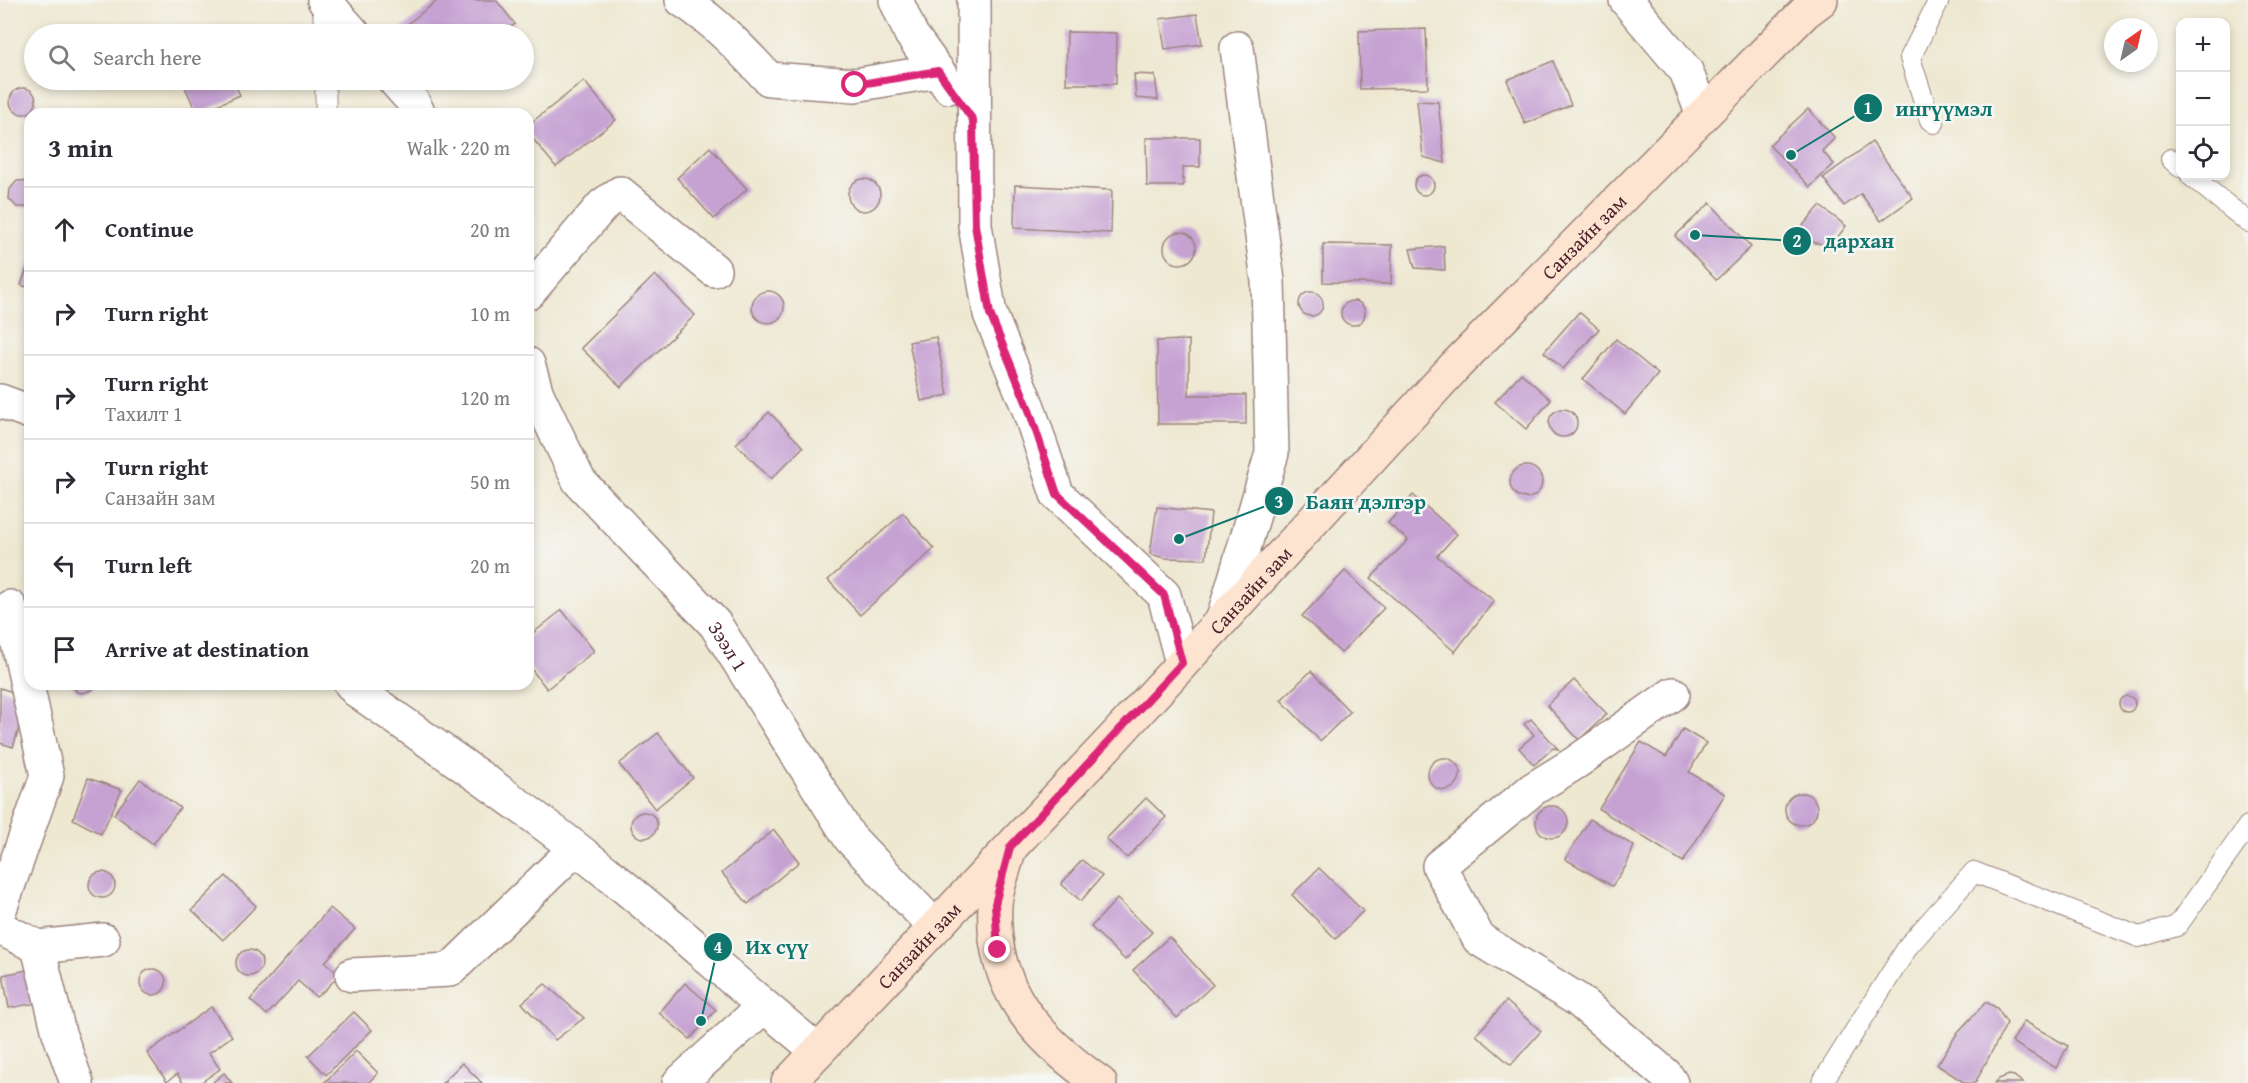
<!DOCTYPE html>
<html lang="en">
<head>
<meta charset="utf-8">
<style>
  body { margin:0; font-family:"Gentium Book Plus",serif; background:#f7f7f7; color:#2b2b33 }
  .controls { position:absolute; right:18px; top:18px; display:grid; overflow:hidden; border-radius:12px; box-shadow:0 3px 9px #0003 }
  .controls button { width:54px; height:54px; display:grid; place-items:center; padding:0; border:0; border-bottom:2px solid #e1e1e2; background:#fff; color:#2b2b33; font:30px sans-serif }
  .compass { position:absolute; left:2104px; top:18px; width:54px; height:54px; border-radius:50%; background:#fff; box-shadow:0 3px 9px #0003; rotate:34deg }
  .stop { position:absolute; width:18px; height:18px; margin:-14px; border:4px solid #db2777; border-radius:50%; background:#fff }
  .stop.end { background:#db2777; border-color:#fff; box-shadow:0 2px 6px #0008 }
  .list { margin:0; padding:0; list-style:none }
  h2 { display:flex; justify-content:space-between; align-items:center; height:78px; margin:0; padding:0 24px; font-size:26px }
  h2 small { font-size:20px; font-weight:400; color:#7c7c81 }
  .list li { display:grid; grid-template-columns:39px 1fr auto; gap:18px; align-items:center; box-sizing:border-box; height:84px; padding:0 24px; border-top:2px solid #e1e1e2 }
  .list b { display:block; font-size:22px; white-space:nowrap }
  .list p { margin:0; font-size:20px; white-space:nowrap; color:#7c7c81 }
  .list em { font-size:20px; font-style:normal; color:#7c7c81 }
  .icon { flex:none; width:33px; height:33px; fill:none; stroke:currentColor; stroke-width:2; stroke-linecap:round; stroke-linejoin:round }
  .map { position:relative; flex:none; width:2248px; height:1083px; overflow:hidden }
  .search { position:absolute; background:#fff; box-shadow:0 3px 9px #0003; left:24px; top:24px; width:510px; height:66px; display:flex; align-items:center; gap:15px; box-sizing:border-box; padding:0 21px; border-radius:33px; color:#7c7c81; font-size:22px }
  .panel { position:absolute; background:#fff; box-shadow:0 3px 9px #0003; left:24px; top:108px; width:510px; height:582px; border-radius:18px }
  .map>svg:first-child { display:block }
</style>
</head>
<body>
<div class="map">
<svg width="2248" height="1083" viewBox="0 0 2248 1083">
  <rect width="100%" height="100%" fill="#f6f6f2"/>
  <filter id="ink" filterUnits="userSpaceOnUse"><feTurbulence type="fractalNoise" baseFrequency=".0167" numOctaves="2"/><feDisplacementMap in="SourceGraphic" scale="12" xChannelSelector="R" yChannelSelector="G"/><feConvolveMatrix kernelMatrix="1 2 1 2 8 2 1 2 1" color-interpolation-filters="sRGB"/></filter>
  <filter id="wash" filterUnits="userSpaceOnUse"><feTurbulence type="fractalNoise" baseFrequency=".008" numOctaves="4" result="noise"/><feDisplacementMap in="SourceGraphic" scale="24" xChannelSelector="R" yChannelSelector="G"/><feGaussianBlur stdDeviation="1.35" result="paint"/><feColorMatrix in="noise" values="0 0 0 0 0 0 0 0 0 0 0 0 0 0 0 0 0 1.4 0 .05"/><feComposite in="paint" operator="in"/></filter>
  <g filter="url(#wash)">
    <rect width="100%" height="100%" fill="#eee8d1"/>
    <g id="blocks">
      <g fill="#c6a2d3">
        <path d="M438,0H496L515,24L501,34H395Z"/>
        <path d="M1197,14L1202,44L1165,49L1160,19Z"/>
        <path d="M1426,29L1428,88L1360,89L1359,31Z"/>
        <path d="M1067,32L1117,33L1116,84H1066Z"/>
        <path d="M1553,61L1571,105L1525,124L1507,80Z"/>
        <path d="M1134,74L1155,75L1158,100L1136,98Z"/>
        <path d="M182,80H233L240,95L197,114Z"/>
        <path d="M430,80H444L436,86Z"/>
        <path d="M584,81L616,120L556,167L528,133V125Z"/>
        <circle cx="23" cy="101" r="13"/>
        <path d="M1417,101L1438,102L1445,163L1423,157Z"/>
        <path d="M1808,109L1835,138L1822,151L1834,164L1810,187L1769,145Z"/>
        <path d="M1146,138H1200V167H1183V186H1147Z"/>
        <path d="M1872,142L1913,198L1881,221L1861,194L1844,206L1823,178Z"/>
        <path d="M710,147L747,189L714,219L677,178Z"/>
        <circle cx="1424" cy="185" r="10"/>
        <circle cx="864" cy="195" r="16"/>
        <path d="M17,181H23L30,184V205L27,207H17L9,199L10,189Z"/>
        <path d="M1015,185L1112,190L1111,233L1014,228Z"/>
        <path d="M1710,203L1751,247L1716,280L1675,236Z"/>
        <path d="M1820,206L1846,226L1832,245L1815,243L1798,231Z"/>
        <circle cx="1180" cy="248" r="16"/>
        <path d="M1323,244L1392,245L1391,284L1323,282Z"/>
        <path d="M1444,246L1445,270L1415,268L1410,249Z"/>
        <path d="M30,260V288L21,285Z"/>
        <path d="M655,275L695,315L621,387L581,348Z"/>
        <circle cx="768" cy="307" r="16"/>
        <circle cx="1311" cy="304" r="12"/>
        <circle cx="1353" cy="313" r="12"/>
        <path d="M1579,312L1599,329L1563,369L1544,352Z"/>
        <path d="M936,337L948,395L921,401L909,342Z"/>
        <path d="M1616,339L1658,374L1625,414L1583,379Z"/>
        <path d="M1189,340V395H1246V424H1158L1157,341Z"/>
        <path d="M1521,373L1551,400L1526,429L1495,402Z"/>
        <circle cx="1563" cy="423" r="14"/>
        <path d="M769,412L803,447L771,479L736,444Z"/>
        <circle cx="1526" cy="482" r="16"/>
        <path d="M1413,495L1457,534L1437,556L1494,601L1455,652L1371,578L1408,540L1388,523Z"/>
        <path d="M1157,507L1211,513L1206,559L1165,558L1150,554Z"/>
        <path d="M903,513L934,549L860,615L828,580Z"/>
        <path d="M1345,571L1384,608L1341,653L1302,616Z"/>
        <path d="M562,610L594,651L547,689L528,665V637Z"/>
        <path d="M1311,671L1350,712L1320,741L1281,700Z"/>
        <path d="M1574,680L1607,714L1579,740L1547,705Z"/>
        <path d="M70,684H96L92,690L83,693L77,692Z"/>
        <path d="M0,688L29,697L13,747L0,743Z"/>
        <circle cx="2127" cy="704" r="8"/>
        <path d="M1531,719L1558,749L1553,748L1534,765L1519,748L1534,735L1524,724Z"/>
        <path d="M1683,729L1706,743L1689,772L1725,794L1683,862L1599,809L1641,742L1666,757Z"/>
        <path d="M658,733L693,778L655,809L619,764Z"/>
        <circle cx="1444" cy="774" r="16"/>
        <path d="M88,778L122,790L101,834L73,819Z"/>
        <path d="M140,779L180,808L153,844L114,814Z"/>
        <circle cx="1801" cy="809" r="16"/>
        <path d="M1146,798L1166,817L1127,858L1106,839Z"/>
        <circle cx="1552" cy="822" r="16"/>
        <circle cx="644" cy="825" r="13"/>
        <path d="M1590,819L1634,846L1626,866L1612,886L1565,859Z"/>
        <path d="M774,830L799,862L748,904L722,873Z"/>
        <path d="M1082,860L1102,876L1081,901L1061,884Z"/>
        <path d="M1319,868L1363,911L1336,939L1292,895Z"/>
        <circle cx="102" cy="885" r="13"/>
        <path d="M226,876L256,906L223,940L192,910Z"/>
        <path d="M1117,899L1152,932L1125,960L1091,927Z"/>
        <path d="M330,908L355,929L325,962L339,975L325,990L316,997L298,981L267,1015L250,1000Z"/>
        <path d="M1169,937L1213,985L1177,1018L1133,970Z"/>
        <circle cx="249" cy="963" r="13"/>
        <path d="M37,968L43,1002L9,1008L3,975Z"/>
        <circle cx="153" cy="982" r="13"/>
        <path d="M685,983L716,1010L690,1039L659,1013Z"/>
        <path d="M545,984L584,1018L555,1040L522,1003Z"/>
        <path d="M1506,1001L1541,1031L1511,1065L1476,1035Z"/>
        <path d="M1986,1002L1997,1008L2007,1023L1975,1083H1965L1937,1065L1958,1032Z"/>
        <path d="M211,1007L232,1036L209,1053L220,1069L200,1083H183L177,1074L167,1082L147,1053Z"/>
        <path d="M354,1012L372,1030L326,1075L308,1056Z"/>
        <path d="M2024,1021L2068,1046L2056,1068L2012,1042Z"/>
        <path d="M356,1051L378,1073L368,1083H324Z"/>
        <path d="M462,1063L482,1083H442Z"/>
        <path d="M224,1073L232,1083H212Z"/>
        <path d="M2009,1075L2014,1076L2023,1083H1995L1999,1079Z"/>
      </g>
    </g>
  </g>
  <g filter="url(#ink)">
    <use href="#blocks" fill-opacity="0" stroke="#9c847e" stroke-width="1.5"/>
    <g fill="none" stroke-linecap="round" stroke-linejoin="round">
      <defs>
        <g id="lane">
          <path d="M323,0L324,34"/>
          <path d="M325,80L326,114"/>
          <path d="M1934,123L1930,120L1910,58L1939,0"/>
          <path d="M2171,159L2180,167"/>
          <path d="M2191,176L2248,222"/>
          <path d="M1822,1083L1909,945L1974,872L2139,937L2177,926L2248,826"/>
        </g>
        <g id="street">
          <path d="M324,0L354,34"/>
          <path d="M682,0C716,22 742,50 769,79L855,85L938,71"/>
          <path d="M896,0L911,34L949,87"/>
          <path d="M974,0L975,225L990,314L1028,407L1057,494L1164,595L1182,663"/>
          <path d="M1626,0L1686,71L1703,115"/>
          <path d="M394,80L411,99L419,114"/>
          <path d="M528,293L603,205L620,193L714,270"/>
          <path id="s1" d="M528,364L537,394L579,481L715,624L850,838L935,927"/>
          <path d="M0,401L30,412"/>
          <path d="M1223,619L1272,453L1268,281L1237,48"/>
          <path d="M351,684L356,690C444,752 534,813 617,881C685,936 750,996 818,1051"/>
          <path d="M0,909L47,776L10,607"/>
          <path d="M0,928L38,947L103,940"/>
          <path d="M38,947L59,1033L77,1083"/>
          <path d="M352,975L450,970L575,849"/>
          <path d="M679,1083L763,1007"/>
          <path d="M1671,1083L1666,1075L1578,1000L1479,939L1439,866L1533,789L1575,763L1673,694"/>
        </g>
        <g id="secondary">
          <path d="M1009,851C1005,868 996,888 995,905C990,988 1036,1038 1100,1083"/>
          <path id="s2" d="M788,1083L1111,741L1456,365L1805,12L1821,0"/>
        </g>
      </defs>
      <use href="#lane" stroke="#9c847e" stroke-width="22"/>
      <use href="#street" stroke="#9c847e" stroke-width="36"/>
      <use href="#secondary" stroke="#9c847e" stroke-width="36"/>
      <use href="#lane" stroke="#fff" stroke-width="20"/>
      <use href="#street" stroke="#fff" stroke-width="33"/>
      <use href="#secondary" stroke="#fde4d0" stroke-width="33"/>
    </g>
  </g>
  <g fill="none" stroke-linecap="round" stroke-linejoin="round" filter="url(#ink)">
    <path stroke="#db2777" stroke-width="8" d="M855,85L938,71L973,120L975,225L990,314L1028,407L1057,494L1164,595L1182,663L1010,847L995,904L998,950"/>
  </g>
  <g text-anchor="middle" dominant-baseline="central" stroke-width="5" stroke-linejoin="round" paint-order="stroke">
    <g font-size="20" fill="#4a1f2b" stroke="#f6f6f2">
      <text stroke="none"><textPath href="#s2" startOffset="1162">Санзайн зам</textPath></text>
      <text stroke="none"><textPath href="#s2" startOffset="676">Санзайн зам</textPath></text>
      <text stroke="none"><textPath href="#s1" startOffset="351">Зээл 1</textPath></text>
      <text stroke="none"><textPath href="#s2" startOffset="190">Санзайн зам</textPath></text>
    </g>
  </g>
  <path fill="none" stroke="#0f766e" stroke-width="2" d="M1791 155L1868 108M1695 235L1797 241M1179 539L1279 501M701 1021L718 947"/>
  <g fill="#0f766e" stroke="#f6f6f2" stroke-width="2">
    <circle cx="1791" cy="155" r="6"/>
    <circle cx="1695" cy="235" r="6"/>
    <circle cx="1179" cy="539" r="6"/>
    <circle cx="701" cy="1021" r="6"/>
    <circle cx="1868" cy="108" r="15"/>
    <circle cx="1797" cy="241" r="15"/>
    <circle cx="1279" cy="501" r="15"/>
    <circle cx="718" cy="947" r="15"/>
  </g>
  <g font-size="18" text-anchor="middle" font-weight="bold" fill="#fff">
    <text x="1868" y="114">1</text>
    <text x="1797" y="247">2</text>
    <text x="1279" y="508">3</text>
    <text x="718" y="953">4</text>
  </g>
  <g font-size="21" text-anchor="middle" font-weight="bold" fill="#0f766e" stroke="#f6f6f2" stroke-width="5" stroke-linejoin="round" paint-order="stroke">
    <text x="1944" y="116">ингүүмэл</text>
    <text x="1859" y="248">дархан</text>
    <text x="1366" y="509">Баян дэлгэр</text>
    <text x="777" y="954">Их сүү</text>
  </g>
</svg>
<div class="controls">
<button>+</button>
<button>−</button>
<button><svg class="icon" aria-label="locate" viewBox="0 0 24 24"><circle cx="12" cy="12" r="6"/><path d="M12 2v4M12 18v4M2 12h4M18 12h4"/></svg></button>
</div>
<svg class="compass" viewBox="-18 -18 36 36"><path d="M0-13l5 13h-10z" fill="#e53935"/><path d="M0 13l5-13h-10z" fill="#7c7c81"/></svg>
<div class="stop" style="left:855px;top:85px"></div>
<div class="stop end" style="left:998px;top:950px"></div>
<div class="search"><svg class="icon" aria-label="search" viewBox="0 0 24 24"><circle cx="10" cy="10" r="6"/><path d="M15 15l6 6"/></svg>Search here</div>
<section class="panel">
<h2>3 min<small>Walk · 220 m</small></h2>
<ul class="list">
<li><svg class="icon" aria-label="ahead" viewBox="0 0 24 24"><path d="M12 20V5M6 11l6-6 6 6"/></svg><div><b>Continue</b></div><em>20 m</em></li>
<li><svg class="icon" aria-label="right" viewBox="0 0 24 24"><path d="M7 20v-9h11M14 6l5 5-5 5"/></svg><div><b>Turn right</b></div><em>10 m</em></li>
<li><svg class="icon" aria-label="right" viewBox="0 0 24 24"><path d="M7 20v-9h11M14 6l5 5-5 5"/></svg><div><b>Turn right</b><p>Тахилт 1</p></div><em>120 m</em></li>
<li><svg class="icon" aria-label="right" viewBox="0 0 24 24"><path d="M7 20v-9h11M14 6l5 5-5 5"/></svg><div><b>Turn right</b><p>Санзайн зам</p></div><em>50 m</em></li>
<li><svg class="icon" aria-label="left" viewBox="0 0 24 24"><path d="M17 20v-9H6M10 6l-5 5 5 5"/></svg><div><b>Turn left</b></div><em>20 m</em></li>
<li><svg class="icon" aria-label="arrive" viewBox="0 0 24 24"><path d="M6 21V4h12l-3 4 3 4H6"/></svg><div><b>Arrive at destination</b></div></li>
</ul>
</section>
</div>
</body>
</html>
